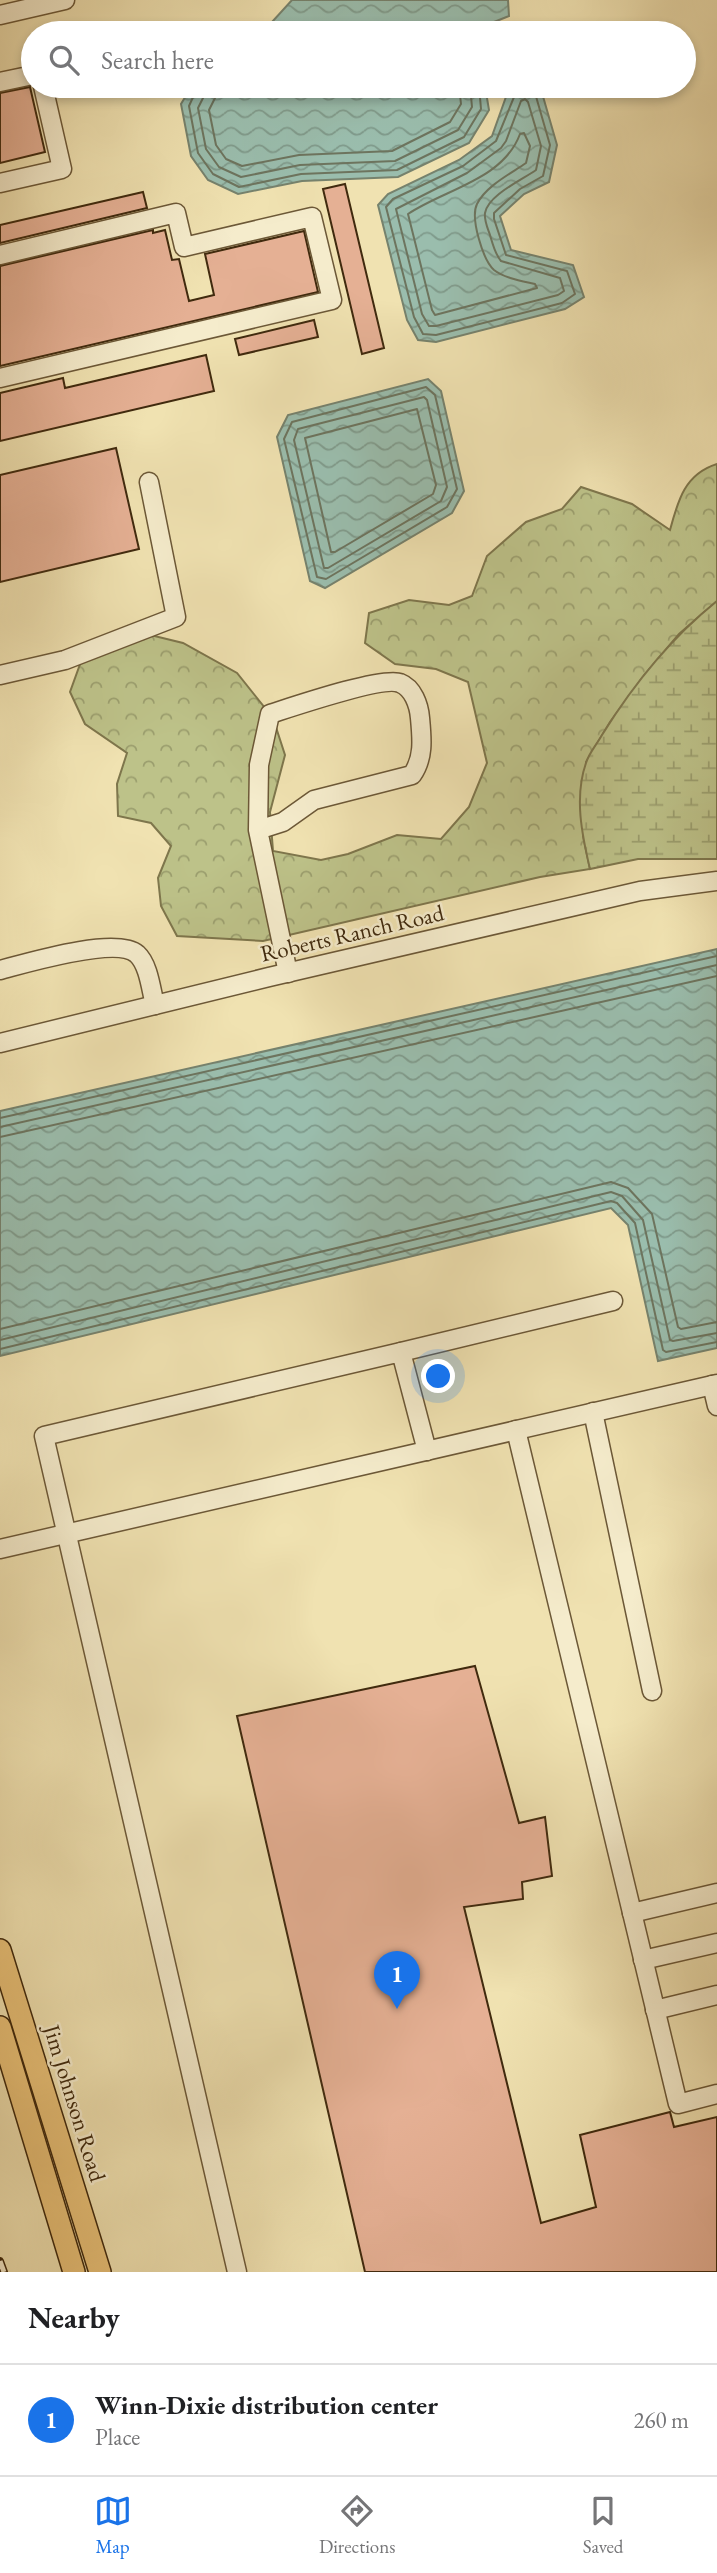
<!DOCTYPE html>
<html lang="en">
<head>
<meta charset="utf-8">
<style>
  body { margin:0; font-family:"EB Garamond",serif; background:#f6f6f6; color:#202124 }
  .you { position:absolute; left:439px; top:1377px; width:24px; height:24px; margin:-18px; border:5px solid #fff; border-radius:50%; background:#1a73e8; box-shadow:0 0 0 10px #1a73e833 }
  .badge { display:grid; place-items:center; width:46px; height:46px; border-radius:50%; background:#1a73e8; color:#fff; font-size:23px; font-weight:700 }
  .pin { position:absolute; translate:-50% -58px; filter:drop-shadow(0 2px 4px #0008) }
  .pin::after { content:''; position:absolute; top:37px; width:24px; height:21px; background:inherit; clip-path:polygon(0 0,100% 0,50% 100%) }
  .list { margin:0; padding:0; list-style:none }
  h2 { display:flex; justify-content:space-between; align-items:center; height:91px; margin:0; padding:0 28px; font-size:30px }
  h2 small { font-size:23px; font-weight:400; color:#757577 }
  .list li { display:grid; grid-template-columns:46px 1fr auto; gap:21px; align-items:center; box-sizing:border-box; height:112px; padding:0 28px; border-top:2px solid #e0e0e0 }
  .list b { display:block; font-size:26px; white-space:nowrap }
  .list p { margin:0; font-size:23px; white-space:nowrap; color:#757577 }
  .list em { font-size:23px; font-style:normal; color:#757577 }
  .icon { flex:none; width:38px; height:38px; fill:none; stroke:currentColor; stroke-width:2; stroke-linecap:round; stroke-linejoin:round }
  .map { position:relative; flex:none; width:717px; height:2272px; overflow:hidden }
  .search { position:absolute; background:#fff; box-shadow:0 4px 10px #0003; left:21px; right:21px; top:21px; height:77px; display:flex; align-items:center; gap:18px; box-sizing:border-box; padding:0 24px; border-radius:38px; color:#757577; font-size:26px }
  .sheet { height:203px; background:#fff }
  nav { display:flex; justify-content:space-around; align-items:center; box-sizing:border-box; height:98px; border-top:2px solid #e0e0e0; background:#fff; font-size:19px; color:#757577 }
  nav a { display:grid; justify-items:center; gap:4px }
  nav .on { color:#1a73e8 }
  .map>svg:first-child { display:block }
</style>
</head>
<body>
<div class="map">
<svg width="717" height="2272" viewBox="0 0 717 2272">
  <defs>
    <pattern id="forest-crowns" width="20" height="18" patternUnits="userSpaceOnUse" patternTransform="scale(1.75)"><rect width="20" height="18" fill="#bdc289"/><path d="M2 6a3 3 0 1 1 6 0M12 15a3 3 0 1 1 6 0" fill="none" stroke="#9b9e6e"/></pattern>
    <pattern id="wetland-marsh" width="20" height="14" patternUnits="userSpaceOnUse" patternTransform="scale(1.75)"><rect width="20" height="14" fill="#bdc289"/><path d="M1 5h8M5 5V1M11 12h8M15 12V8" fill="none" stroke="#9b9e6e"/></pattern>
    <pattern id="water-waves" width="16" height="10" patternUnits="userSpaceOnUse" patternTransform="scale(1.75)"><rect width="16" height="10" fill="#9abdad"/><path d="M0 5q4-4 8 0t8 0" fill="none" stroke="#7f9a8b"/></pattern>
  </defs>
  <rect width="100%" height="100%" fill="#f0e2b1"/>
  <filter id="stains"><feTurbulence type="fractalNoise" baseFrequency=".00286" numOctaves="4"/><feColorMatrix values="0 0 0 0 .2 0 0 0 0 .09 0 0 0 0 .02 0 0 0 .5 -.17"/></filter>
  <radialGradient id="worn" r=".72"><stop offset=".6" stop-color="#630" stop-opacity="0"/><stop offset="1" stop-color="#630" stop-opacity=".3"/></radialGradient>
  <path fill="url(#forest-crowns)" stroke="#7e764c" stroke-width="2" d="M717,464V601L679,634L645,674L610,722L586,762L583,836L590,869L540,877L263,941L177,936L161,906L158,878L171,846L151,823L118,816L117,784L127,753L85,724L70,692L87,645L126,629L183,643L237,673L273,718L285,755L270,812L273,851L321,860L348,854L397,835L441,839L469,807L487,763L468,682L436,669L395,664L365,643L369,613L409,600L449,605L472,596L487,556L526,522L562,509L581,487L632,504L670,530C678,500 685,474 717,464Z"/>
  <path fill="url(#wetland-marsh)" stroke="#7e764c" stroke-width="2" d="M717,601V859H638L590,869C582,835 574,797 586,763C589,753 597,744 602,735C633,685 671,638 717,601Z"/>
  <g fill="url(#water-waves)" stroke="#76826d" stroke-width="2">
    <path d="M292,0H508L509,16L484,26V33H262Z"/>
    <path d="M192,86H485L489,110L469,143L398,177L302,181L238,194L208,180L191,156L181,104Z"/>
    <path d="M505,86H540L557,145L549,182L524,194L500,216L511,250L573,265L584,297L565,309L436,342L418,340L407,320L378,205L388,194L459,160L492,136L507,94Z"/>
    <path d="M428,379L441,391L464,491L452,513L325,588L310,581L277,437L288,415Z"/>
    <path d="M717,949V1348L658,1361L628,1225L611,1208L0,1356V1111Z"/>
  </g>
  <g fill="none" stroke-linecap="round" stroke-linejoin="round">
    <g stroke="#6d745e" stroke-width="2">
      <path d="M198,86L189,106L198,153L213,174L239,187L301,174L397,170L464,137L481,109L479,86"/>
      <path d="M206,86L205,94L198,108L206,149L219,167L241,177L300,165L395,161L458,130L472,107L470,86"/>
      <path d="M217,86L216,96L209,110L216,145L226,159L242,166L299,155L392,151L450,122L461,104L459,86"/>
      <path d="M512,86L514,97L496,141L463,166L393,199L386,207L414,317L423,334L436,335L562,303L575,294L567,271L506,255L494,219V213L520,189L543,176L550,145L533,86"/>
      <path d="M525,99L528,102L541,146L536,170C522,180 488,195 485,213C484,221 488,229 490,235C493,245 495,254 501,261L560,278L564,291L558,295L436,326H429L422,314L396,209L467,173L501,148L506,141L521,101Z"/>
      <path d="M524,133L530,146L526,163C510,174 486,186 477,204C470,218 483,260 494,270C504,278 522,281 535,284L537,288L435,315L432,310L408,214C445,189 503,180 520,134Z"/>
      <path d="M426,387L435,395L457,489L447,507L326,579L317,577L284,439L292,422Z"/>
      <path d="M424,397L427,400L447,487L441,501L328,568H324L294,440L298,429Z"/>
      <path d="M417,409L436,485L433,494L335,552H331L305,438Z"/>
      <path d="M0,1118L717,956"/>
      <path d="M0,1127L717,965"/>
      <path d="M0,1137L717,976"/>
      <path d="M0,1329L611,1182L628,1188L652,1214L678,1327L681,1329L717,1322"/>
      <path d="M0,1340L611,1192L622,1196L643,1220L670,1340L673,1341L717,1333"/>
      <path d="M0,1349L611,1201L617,1203L635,1223L663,1350L666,1352L717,1342"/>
    </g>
  </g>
  <g fill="#e5b094" stroke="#402a0e" stroke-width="2">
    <path d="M30,87L45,152L0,163V93Z"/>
    <path d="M345,184L384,348L362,354L323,189Z"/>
    <path d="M143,192L147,208L0,243V225Z"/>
    <path d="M153,230V233L165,230L172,260L179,259L189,301L214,295L205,254L304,231L318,292L0,366V266Z"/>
    <path d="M314,320L318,337L239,355L235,339Z"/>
    <path d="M206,355L214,391L0,441V393L63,378L65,388Z"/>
    <path d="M116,448L139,549L0,582V475Z"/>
    <path d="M475,1666L519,1823L545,1817L552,1876L522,1882L523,1899L464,1907L541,2223L596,2207L580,2135L670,2112L674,2127L717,2117V2272H365L237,1716Z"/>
  </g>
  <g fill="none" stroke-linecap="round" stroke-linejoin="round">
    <defs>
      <g id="minor">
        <path d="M0,15L65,0"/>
        <path d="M0,82L33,75"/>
        <path d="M0,183L62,169L43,86"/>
        <path d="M0,255L176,213L184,247L312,217L332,300L0,378"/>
        <path d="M0,675L65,660L176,617L149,482"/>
        <path d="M258,830L259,765L270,714C292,707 383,676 400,683C413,688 419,705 420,718C422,739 424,758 412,775L314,800L283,822L258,830L288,973"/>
        <path d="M0,970C27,963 116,936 137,954C149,965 151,990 155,1005"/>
        <path d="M0,1043L269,977L640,891L717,881"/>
        <path d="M401,1352L613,1301"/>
        <path d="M712,1385L717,1406"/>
        <path d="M593,1412L652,1691"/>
        <path d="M516,1430L678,2104L717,2094"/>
        <path d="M0,1549L717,1384"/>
        <path d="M632,1913L717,1893"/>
        <path d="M643,1960L717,1943"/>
        <path d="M655,2010L717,1995"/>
        <path d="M237,2272L44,1436L401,1352L427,1451"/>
      </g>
      <g id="major">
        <path d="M0,1950L100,2272"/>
        <path d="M0,2027L74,2272"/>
      </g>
    </defs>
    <use href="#minor" stroke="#6c5837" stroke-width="21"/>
    <use href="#major" stroke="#402a0e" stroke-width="24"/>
    <use href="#minor" stroke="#f5eccc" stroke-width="18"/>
    <use href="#major" stroke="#e8c178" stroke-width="21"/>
    <defs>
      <path id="rail" d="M0,2261L4,2272"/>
    </defs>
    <use href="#rail" stroke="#402a0e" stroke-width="8"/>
    <use href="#rail" stroke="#f5eccc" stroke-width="5" stroke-dasharray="16" stroke-linecap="butt"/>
  </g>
  <g text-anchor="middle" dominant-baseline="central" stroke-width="5" stroke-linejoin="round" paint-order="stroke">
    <g font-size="23" fill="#402a0e" stroke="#f5eccc">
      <text transform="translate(352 933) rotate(-13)">Roberts Ranch Road</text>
      <text transform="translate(75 2103) rotate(73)">Jim Johnson Road</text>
    </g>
  </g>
  <rect width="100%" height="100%" filter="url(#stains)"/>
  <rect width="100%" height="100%" fill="url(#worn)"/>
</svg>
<div class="you"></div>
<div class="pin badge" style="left:397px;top:2009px">1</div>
<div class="search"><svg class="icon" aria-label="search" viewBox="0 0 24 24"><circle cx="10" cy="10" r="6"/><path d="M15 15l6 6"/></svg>Search here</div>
</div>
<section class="sheet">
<h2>Nearby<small></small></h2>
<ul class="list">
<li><span class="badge">1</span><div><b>Winn-Dixie distribution center</b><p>Place</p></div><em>260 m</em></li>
</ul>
</section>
<nav>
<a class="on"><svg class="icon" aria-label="map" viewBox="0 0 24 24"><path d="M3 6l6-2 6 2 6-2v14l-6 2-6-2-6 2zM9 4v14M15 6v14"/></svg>Map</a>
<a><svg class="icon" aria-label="directions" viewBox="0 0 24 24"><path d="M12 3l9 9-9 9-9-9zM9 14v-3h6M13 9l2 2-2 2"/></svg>Directions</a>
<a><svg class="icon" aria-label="saved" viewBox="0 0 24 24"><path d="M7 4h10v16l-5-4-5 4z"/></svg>Saved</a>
</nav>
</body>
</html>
